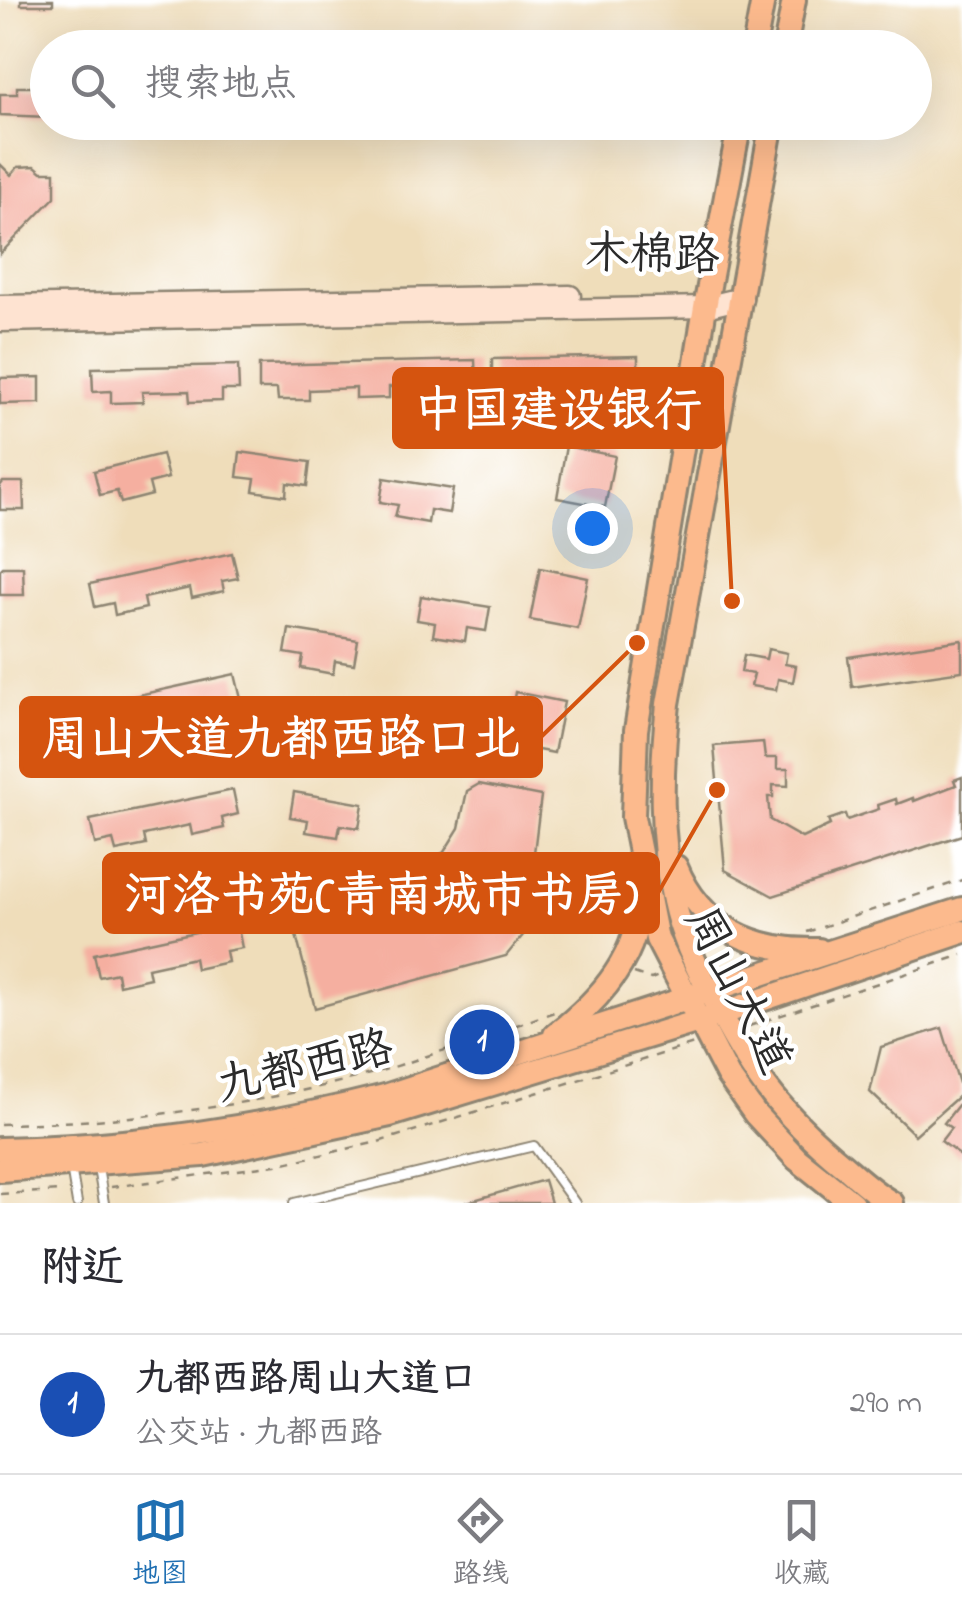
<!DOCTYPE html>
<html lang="zh">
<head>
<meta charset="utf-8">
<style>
  body { margin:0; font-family:"Indie Flower","LXGW WenKai TC",sans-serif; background:#f2f2f3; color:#2b2b33 }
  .you { position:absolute; left:592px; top:528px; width:35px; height:35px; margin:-25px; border:8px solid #fff; border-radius:50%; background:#1a73e8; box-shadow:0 0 0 15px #1a73e833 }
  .badge { display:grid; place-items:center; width:65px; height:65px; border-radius:50%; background:#1f6fb2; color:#fff; font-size:32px; font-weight:700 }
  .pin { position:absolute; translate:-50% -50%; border:5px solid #fff; box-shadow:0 2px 10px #0006 }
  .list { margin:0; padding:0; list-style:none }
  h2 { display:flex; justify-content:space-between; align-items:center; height:130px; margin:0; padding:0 40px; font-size:42px }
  h2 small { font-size:32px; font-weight:400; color:#7c7c81 }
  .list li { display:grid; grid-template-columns:65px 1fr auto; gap:30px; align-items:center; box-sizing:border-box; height:140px; padding:0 40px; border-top:2px solid #e1e1e2 }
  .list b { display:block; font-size:38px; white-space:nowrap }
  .list p { margin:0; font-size:32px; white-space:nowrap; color:#7c7c81 }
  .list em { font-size:32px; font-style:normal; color:#7c7c81 }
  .icon { flex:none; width:55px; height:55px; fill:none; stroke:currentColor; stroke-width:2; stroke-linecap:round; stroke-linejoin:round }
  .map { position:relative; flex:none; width:962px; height:1203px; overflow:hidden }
  .search { position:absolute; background:#fff; box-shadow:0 10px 40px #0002; left:30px; right:30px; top:30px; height:110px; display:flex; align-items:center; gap:25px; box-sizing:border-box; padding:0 35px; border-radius:55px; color:#7c7c81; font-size:38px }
  .sheet { height:270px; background:#fff }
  nav { display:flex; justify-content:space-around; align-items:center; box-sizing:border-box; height:140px; border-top:2px solid #e1e1e2; background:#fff; font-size:28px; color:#7c7c81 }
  nav a { display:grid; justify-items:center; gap:5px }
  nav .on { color:#1f6fb2 }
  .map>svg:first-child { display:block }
</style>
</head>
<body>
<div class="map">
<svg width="962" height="1203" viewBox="0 0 962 1203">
  <rect width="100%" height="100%" fill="#fff"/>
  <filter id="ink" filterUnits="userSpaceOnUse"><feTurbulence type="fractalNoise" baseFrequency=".01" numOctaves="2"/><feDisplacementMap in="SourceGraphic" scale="20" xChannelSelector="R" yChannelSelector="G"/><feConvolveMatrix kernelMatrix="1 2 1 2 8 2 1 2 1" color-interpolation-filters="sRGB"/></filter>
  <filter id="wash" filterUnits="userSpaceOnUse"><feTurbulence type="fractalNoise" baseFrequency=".0048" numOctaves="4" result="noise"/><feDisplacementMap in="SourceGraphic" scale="40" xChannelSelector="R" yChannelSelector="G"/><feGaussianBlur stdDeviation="2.25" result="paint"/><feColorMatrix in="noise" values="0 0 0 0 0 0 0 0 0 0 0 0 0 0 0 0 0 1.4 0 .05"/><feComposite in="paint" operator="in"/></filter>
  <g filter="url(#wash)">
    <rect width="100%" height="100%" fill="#efddba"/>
    <g id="blocks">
      <g fill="#f5afa0">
        <rect x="21" y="0" width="32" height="5"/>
        <path d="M17,87H48V117L0,115V94H17Z"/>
        <path d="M0,164L11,175L18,167L35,166L42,172H55V197L0,254Z"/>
        <path d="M638,356V381L622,382V392L589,393V383L542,384V394L511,395V383H492V359Z"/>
        <path d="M475,360L476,385H456L457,398L424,399V386L389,387V398L356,399V388L309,390V400H278L277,389H259V365Z"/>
        <path d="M238,365L239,390H222V401L190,402L189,391L142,392L143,402L111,403V391L93,392L92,368Z"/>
        <path d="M40,377V403L0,404V378Z"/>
        <path d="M566,446L615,456L605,507L557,498Z"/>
        <path d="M240,452L310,462L307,486L287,483L286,496L253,491L255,479L237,477Z"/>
        <path d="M162,454L168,478L149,483L152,495L121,503L117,491L100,495L94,471Z"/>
        <path d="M384,478L453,489L449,513L430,510L428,523L395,517L398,505L380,502Z"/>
        <path d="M3,482H23L24,510H0V486Z"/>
        <path d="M232,553L238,578L222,581L224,591L192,598L190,588L144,598L146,608L115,615L113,603L95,607L90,584Z"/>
        <path d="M3,567H23L24,595H0V570Z"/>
        <path d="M540,568L588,578L578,629L530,620Z"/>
        <path d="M421,596L490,607L486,631L467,628L465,641L433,636L435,623L417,620Z"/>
        <path d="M289,629L358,640L354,664L335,661L333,674L301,668L303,656L285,653Z"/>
        <path d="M962,640V671L852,687L848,657Z"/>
        <path d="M768,649L787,653L785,664L796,666L793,682L778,679L776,690L751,686L754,674L741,672L744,655L766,659Z"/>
        <path d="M235,674L241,699L225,702L227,712L195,719L193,709L147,719L149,729L118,736L116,724L98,728L93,705Z"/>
        <path d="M515,692L564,702L554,753L506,744Z"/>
        <path d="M763,742L765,758H777V769H788V786L773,785V797H768L770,820L802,838L830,825L828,820L845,814L847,820L879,809L878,805L896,799L897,804L913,798L914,801L956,785L954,780L962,777V835L773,896L725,870L714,746Z"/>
        <path d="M479,784L541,796L524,934L506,956L315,1008L291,916L300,901L391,878L419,867L444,852L459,828L467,791Z"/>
        <path d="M233,790L238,814L222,818L224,828L192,835L190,825L144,835L146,845L116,851L113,840L95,844L90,820Z"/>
        <path d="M294,792L363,804L359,828L340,825L338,837L306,832L308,820L290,817Z"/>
        <path d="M237,923L242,948L226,951L228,962L196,969L194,958L148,968L150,978L119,985L117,973L99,977L94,954Z"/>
        <path d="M942,1028L962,1093L915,1135L870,1092L881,1047Z"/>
        <path d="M959,1104L962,1106V1157L941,1141L951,1128L944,1123Z"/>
        <path d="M544,1180L551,1203H467V1202Z"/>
      </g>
    </g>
  </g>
  <g filter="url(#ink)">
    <use href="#blocks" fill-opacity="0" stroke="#8d8472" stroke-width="2.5"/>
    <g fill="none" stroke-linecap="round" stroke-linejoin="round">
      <defs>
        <g id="service">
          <path d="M71,1167L77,1203"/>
          <path d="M98,1168L104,1203"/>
          <path d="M294,1203L534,1146L575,1203"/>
        </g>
        <g id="secondary">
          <path d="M0,306L570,296"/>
          <path d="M0,321L705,307L742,298"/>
        </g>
        <g id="primary">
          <path d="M754,48L763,0"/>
          <path d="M785,48L794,0"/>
          <path d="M740,122L705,307L636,730L633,817L657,939L728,1076L755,1114L797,1159L852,1203"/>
          <path d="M772,122L668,704C661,770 659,837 674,901C681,934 695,964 710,993C747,1068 779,1113 844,1166C859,1179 874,1193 892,1203"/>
          <path d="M676,867C701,928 755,952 819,950"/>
          <path d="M555,1035C601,999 641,955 640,893"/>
          <path d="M0,1149C131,1147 258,1128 385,1096L962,909"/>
          <path d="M0,1170L203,1155L390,1115L699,1021L962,932"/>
        </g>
      </defs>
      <use href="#service" stroke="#8d8472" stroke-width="12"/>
      <use href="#secondary" stroke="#8d8472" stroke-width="25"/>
      <use href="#primary" stroke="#8d8472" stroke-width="28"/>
      <g stroke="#8d8472" stroke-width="2.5" stroke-dasharray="8 8" stroke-linecap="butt">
        <path d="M807,932L962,880"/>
        <path d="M634,973L651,979L659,976"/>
        <path d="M749,1026L962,955"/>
        <path d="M0,1124C130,1122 259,1106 384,1070C442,1052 499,1031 557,1011"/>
        <path d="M111,1187L276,1165L378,1142L694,1044"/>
        <path d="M0,1194L63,1191"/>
      </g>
      <use href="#service" stroke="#fff" stroke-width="8"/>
      <use href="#secondary" stroke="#fee3d1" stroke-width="20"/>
      <use href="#primary" stroke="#fcba8d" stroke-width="22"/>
    </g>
  </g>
  <g text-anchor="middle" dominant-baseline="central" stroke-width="9" stroke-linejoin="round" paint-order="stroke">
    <g font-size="45" fill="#2b2b2b" stroke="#fff">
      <text transform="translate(652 257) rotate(1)">木棉路</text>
      <text transform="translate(736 991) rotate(63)">周山大道</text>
      <text transform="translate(305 1069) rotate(-13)">九都西路</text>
    </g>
  </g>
  <path fill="none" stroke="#d5540f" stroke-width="4" d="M732 601L722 408M637 643L541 737M717 790L658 893"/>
  <g fill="#d5540f" stroke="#fff" stroke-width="4">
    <circle cx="732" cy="601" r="10"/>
    <circle cx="637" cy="643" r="10"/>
    <circle cx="717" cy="790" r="10"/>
  </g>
  <g fill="#d5540f" stroke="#d5540f" stroke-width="4">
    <rect x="394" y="369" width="328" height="78" rx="10"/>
    <rect x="21" y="698" width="520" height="78" rx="10"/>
    <rect x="104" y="854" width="554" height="78" rx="10"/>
  </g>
  <g font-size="48" text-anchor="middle" font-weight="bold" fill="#fff">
    <text x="558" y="425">中国建设银行</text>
    <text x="281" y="754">周山大道九都西路口北</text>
    <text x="381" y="910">河洛书苑(青南城市书房)</text>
  </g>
</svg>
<div class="you"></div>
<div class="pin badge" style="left:482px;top:1042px;background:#1a4fb4">1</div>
<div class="search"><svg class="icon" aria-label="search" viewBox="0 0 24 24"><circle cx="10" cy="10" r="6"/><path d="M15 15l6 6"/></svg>搜索地点</div>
</div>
<section class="sheet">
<h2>附近<small></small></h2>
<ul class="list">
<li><span class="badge" style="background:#1a4fb4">1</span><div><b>九都西路周山大道口</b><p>公交站 · 九都西路</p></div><em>290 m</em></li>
</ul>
</section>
<nav>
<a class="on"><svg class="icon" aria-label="map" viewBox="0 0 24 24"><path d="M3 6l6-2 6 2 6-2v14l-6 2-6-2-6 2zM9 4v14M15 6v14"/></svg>地图</a>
<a><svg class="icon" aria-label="directions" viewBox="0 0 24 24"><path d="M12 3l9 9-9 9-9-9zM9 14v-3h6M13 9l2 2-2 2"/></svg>路线</a>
<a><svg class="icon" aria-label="saved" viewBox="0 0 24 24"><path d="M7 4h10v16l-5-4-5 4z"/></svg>收藏</a>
</nav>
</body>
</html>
